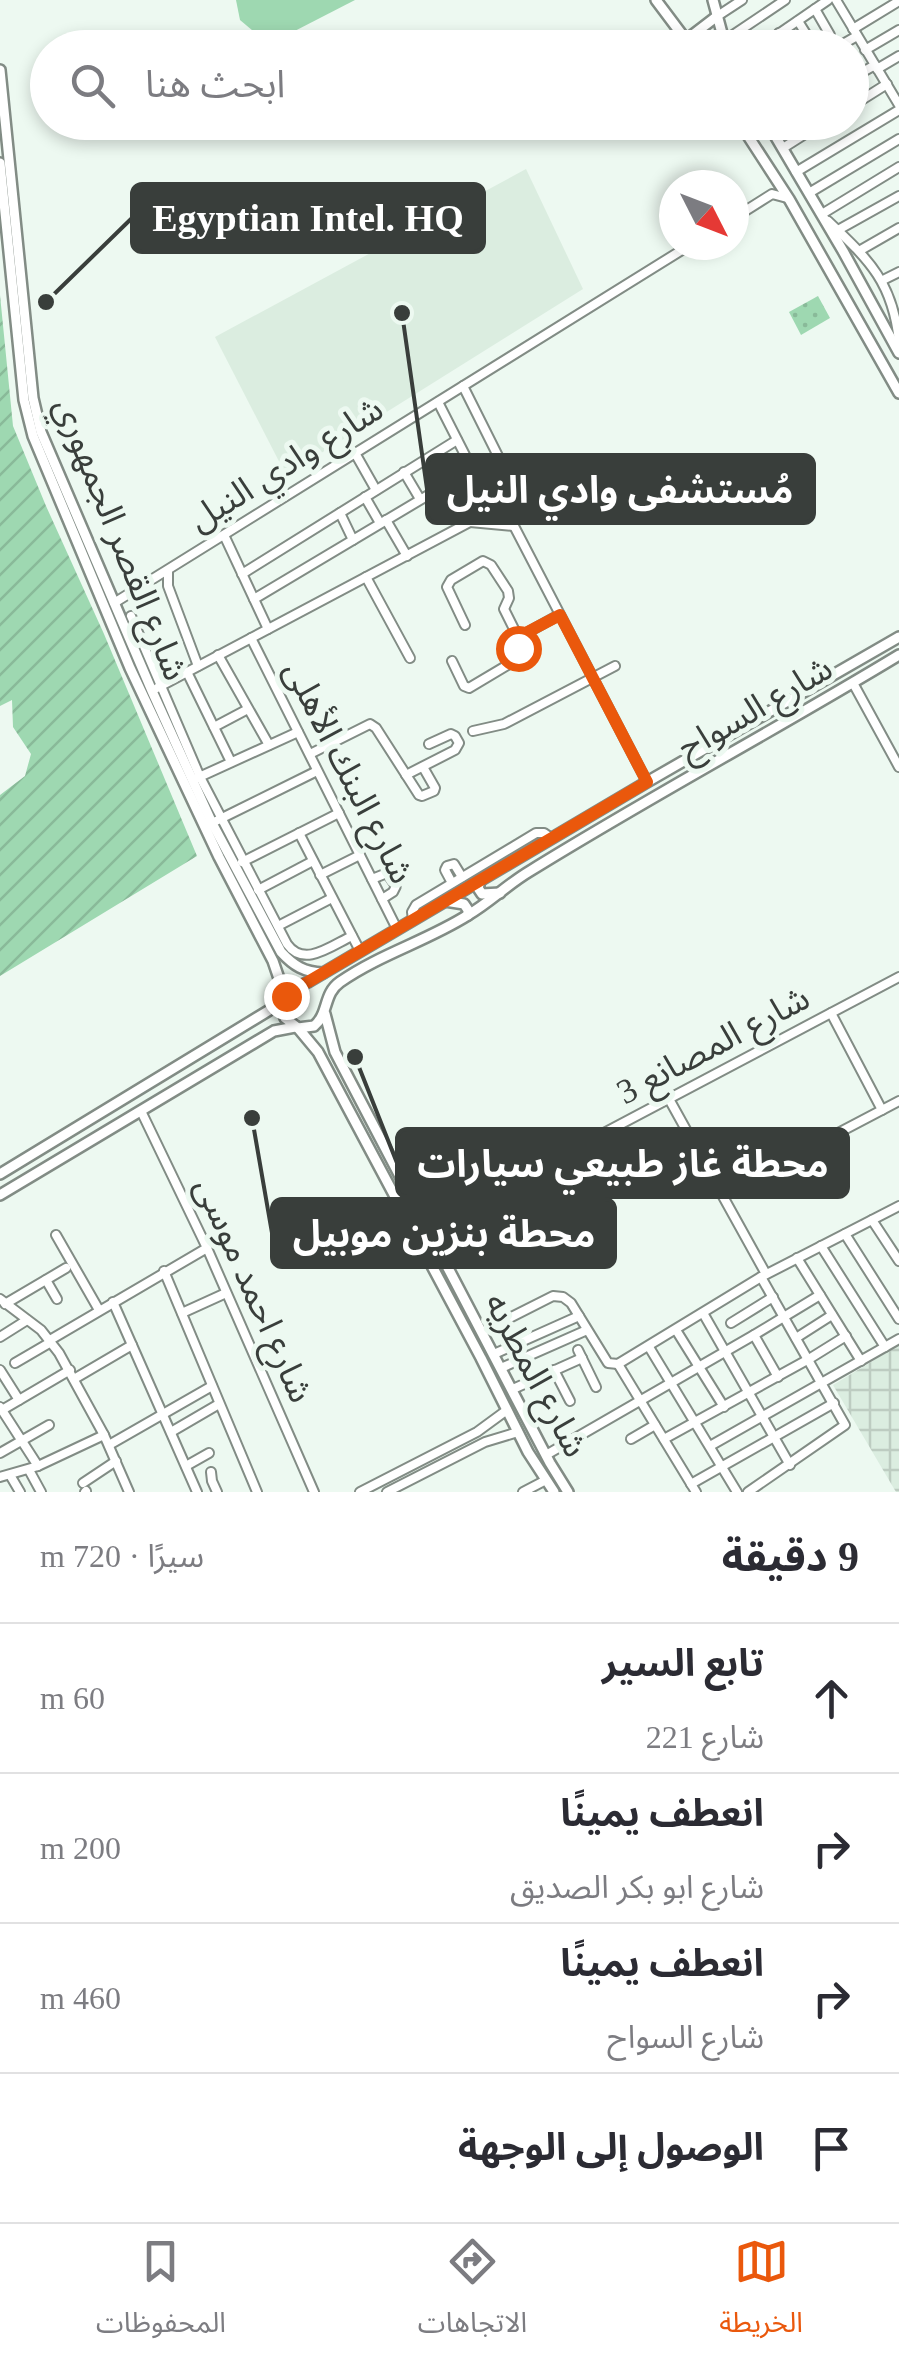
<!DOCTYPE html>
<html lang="ar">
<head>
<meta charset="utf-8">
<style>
  body { margin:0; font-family:"Times New Roman","Noto Sans Arabic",serif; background:#f2f2f3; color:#2b2b33; direction:rtl }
  .compass { position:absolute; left:659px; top:170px; width:90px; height:90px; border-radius:50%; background:#fff; box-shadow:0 5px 15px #0003; rotate:132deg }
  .stop { position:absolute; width:30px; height:30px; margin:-22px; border:8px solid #ea580c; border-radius:50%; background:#fff }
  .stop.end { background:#ea580c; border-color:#fff; box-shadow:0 2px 10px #0008 }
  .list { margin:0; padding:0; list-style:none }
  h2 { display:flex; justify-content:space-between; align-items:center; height:130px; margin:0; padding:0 40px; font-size:42px }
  h2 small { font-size:32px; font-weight:400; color:#7c7c81 }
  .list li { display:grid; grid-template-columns:65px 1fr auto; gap:30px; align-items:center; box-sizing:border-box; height:150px; padding:0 40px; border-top:2px solid #e1e1e2 }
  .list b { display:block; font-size:38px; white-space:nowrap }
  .list p { margin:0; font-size:32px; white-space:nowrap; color:#7c7c81 }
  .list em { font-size:32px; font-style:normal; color:#7c7c81 }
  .icon { flex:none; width:55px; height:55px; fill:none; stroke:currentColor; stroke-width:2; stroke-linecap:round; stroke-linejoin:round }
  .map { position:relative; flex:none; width:899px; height:1492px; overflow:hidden; direction:ltr }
  .search { position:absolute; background:#fff; box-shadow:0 5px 15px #0003; left:30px; right:30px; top:30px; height:110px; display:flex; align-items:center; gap:25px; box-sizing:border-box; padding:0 35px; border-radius:55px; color:#7c7c81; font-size:38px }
  .sheet { height:730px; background:#fff }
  nav { display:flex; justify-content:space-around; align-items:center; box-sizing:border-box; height:140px; border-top:2px solid #e1e1e2; background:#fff; font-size:28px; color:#7c7c81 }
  nav a { display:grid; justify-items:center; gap:5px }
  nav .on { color:#ea580c }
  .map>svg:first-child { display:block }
</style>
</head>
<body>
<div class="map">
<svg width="899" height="1492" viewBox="0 0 899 1492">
  <defs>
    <pattern id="industrial-grid" width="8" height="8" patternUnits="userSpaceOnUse" patternTransform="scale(2.5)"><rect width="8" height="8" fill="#dbede0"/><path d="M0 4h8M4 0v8" fill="none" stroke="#bdccc1"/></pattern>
    <pattern id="grass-dots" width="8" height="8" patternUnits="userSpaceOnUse" patternTransform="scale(2.5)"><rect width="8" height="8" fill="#9ed8b1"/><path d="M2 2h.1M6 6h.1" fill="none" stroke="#89ba99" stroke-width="1.8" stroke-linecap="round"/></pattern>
    <pattern id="garden-furrows" width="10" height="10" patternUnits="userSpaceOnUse" patternTransform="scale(2.5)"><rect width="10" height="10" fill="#9ed8b1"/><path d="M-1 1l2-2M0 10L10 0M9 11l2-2" fill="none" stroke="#89ba99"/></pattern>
  </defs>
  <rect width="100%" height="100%" fill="#edf9f1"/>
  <path fill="#dbede0" d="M526,169L583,289L286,475L215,337Z"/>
  <path fill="url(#industrial-grid)" d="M899,1345V1492H896L833,1385Z"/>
  <path fill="url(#grass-dots)" d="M818,296L830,318L801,335L789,312Z"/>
  <path fill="url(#garden-furrows)" d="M0,295L13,426L46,506L104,634L197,856L0,976V795L25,776L31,754L13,727L12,700L0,706Z"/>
  <path fill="#9ed8b1" d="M236,0H355L285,36L260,37L240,20Z"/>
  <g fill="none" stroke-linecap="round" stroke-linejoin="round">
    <defs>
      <g id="minor">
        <path d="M836,0L899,105"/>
        <path d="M815,9L830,35"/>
        <path d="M716,17L742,0"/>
        <path d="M798,21L813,45"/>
        <path d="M853,29L899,1"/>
        <path d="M779,33L788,48"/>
        <path d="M724,41L785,0"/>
        <path d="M758,48L828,0"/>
        <path d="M836,48L857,36"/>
        <path d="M865,50L899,30"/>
        <path d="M877,69L899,56"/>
        <path d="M852,78L875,65"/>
        <path d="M852,106L887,84"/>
        <path d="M783,148L824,122"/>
        <path d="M796,172L899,110"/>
        <path d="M809,193L899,139"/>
        <path d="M822,214L899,167"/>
        <path d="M734,218L772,194L787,198"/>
        <path d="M828,221C869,260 893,282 899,342"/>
        <path d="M838,230L899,196"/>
        <path d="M859,251L899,228"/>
        <path d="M883,280L899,272"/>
        <path d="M463,386L515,490L512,513L514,526L647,782"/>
        <path d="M438,402L493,510"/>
        <path d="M355,453L376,490"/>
        <path d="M404,472L420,499"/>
        <path d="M365,497L380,523"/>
        <path d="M340,513L353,540"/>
        <path d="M386,520L407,556"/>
        <path d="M470,522L514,526"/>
        <path d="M224,535L268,629"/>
        <path d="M168,571V586L198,666"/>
        <path d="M242,574L457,440"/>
        <path d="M366,577L410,658"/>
        <path d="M254,599L472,469"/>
        <path d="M114,603L690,245"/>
        <path d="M131,616L200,777L287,944C304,968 331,946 352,936"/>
        <path d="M465,625L447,587L451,580L483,561L491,565L508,591L509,598L504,609L517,635L521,636L559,615"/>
        <path d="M251,638L397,929"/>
        <path d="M218,655L269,745"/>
        <path d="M452,661L464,686L469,688L516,660C521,652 515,645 520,636"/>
        <path d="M187,672L231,762"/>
        <path d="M853,683L899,767"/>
        <path d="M157,688L515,498"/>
        <path d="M214,727L248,709"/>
        <path d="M473,731L504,724L615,666"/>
        <path d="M310,754L370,724L376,728L419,795L422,796L434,791L435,788L423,767"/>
        <path d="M406,775L455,750L459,743L455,736L451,734L429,744"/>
        <path d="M197,778L298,732"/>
        <path d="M212,823L317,771"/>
        <path d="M299,833L360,951"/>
        <path d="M242,862L339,813"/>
        <path d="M320,875L360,855"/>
        <path d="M372,879L387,873L396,886L393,892L382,899"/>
        <path d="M452,883L445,870L447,866L454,864L462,877"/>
        <path d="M258,890L313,861"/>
        <path d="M413,920L412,912L416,905L536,833H544L551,838"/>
        <path d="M278,926L332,898"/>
        <path d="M831,1013L882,1110"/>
        <path d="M669,1099L766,1274"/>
        <path d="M141,1111L207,1248L314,1492"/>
        <path d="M722,1194L899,1101"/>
        <path d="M418,1210L429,1215L447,1216"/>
        <path d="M872,1220L899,1261"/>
        <path d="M845,1234L899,1319"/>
        <path d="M56,1235L99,1310"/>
        <path d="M433,1239L438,1223L447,1216L899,977"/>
        <path d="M821,1246L885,1347"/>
        <path d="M797,1258L861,1361"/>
        <path d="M164,1271L257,1492"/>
        <path d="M46,1280L57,1299"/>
        <path d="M0,1299L41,1330L59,1353L104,1435L129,1492"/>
        <path d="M113,1302L197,1492"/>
        <path d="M5,1304L66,1268"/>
        <path d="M182,1313L226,1293"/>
        <path d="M703,1313L790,1465"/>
        <path d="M731,1323L773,1297"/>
        <path d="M676,1330L724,1407"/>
        <path d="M482,1332L553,1296L563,1297L571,1303L608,1363L618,1364"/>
        <path d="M754,1335L778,1377"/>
        <path d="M0,1337L27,1320"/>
        <path d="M796,1338L832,1315"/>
        <path d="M50,1340L207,1248"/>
        <path d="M649,1347L737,1492"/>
        <path d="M578,1350L596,1387"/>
        <path d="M494,1354L579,1316"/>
        <path d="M15,1363L51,1342"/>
        <path d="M618,1364L761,1277L899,1206"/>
        <path d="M618,1364L696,1492"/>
        <path d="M501,1368L587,1330"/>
        <path d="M0,1370L19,1400"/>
        <path d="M554,1370L570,1401"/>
        <path d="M74,1379L132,1345"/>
        <path d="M513,1389L582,1358"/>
        <path d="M0,1407L38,1466"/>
        <path d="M2,1410L70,1370"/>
        <path d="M171,1432L219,1404"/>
        <path d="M631,1439L655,1425"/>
        <path d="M664,1439L809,1359L846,1336"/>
        <path d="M109,1445L212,1386"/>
        <path d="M710,1446L899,1339"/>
        <path d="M0,1453L49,1425"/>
        <path d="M546,1455L754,1335L820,1295"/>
        <path d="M186,1466L209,1453"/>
        <path d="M29,1470L41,1492"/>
        <path d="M211,1472L212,1481L217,1492"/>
        <path d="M10,1475L20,1492"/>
        <path d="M0,1477L38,1466L104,1435"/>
        <path d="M83,1483L116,1461"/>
        <path d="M691,1484L834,1403"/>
        <path d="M85,1492L86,1491"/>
        <path d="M360,1492L477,1432L507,1410"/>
        <path d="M387,1492L485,1442L518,1432"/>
        <path d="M523,1492L546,1480"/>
        <path d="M748,1492L845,1425L761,1277"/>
      </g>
      <g id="major">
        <path d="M656,0L686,40L716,17"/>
        <path d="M713,0L726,48"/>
        <path d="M0,70L33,398L41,432L152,691L212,823L281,952C294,966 304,972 323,973"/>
        <path d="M739,122L789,199L899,393"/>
        <path d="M767,122L843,251L899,353"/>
        <path d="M0,163L24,400L33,436L130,668L219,857L273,961L285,996"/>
        <path d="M899,637L647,782L308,982C291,990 278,997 285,1018L298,1028L314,1026C329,1014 323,994 340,982C380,954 427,941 468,915C490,902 508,884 530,871C651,796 777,729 899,655"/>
        <path d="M480,881L478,888L482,894L500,893"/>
        <path d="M445,901L464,904L468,910V915"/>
        <path d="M325,1014L335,1052L550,1463L568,1492"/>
        <path d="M298,1028L318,1052L481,1358L528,1452L554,1492"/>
        <path d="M0,1174L268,1011L282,1000"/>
        <path d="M0,1195L274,1031L295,1027"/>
      </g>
    </defs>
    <use href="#minor" stroke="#828c85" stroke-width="12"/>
    <use href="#major" stroke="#828c85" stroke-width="14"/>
    <use href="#minor" stroke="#fff" stroke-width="8"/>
    <use href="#major" stroke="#fff" stroke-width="9"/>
  </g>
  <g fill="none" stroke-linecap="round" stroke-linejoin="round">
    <path stroke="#ea580c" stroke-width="12" d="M286,996L290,991L308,982L647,782L560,615L520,636L517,642L518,648"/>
  </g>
  <g text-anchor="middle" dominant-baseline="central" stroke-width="10" stroke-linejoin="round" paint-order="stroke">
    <g font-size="35" fill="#393e3b" stroke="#edf9f1">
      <text transform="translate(286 464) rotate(-32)">شارع وادي النيل</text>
      <text transform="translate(121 539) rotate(68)">شارع القصر الجمهوري</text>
      <text transform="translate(755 708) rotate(-30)">شارع السواح</text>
      <text transform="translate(349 772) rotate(63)">شارع البنك الأهلى</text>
      <text transform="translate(713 1045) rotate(-28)">شارع المصانع 3</text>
      <text transform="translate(254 1290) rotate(66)">شارع احمد موسى</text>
      <text transform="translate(536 1375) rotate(62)">شارع المطريه</text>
    </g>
  </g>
  <path fill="none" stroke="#393e3b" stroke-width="4" d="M46 302L132 218M402 313L427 489M355 1057L397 1163M252 1118L272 1233"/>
  <g fill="#393e3b" stroke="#edf9f1" stroke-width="4">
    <circle cx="46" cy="302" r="10"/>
    <circle cx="402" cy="313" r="10"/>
    <circle cx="355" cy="1057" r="10"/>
    <circle cx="252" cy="1118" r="10"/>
  </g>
  <g fill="#393e3b" stroke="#393e3b" stroke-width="4">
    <rect x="132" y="184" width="352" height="68" rx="10"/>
    <rect x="427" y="455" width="387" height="68" rx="10"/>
    <rect x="397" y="1129" width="451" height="68" rx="10"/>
    <rect x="272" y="1199" width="343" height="68" rx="10"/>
  </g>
  <g font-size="38" text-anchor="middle" font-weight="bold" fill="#fff">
    <text x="308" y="231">Egyptian Intel. HQ</text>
    <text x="620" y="503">مُستشفى وادي النيل</text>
    <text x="623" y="1177">محطة غاز طبيعي سيارات</text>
    <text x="444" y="1247">محطة بنزين موبيل</text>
  </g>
</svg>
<svg class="compass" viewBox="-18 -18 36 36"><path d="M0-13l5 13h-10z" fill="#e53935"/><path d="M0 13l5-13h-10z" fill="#7c7c81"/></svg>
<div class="stop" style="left:518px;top:648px"></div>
<div class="stop end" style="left:286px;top:996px"></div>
<div class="search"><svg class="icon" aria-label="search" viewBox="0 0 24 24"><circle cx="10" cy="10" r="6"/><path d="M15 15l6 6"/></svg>ابحث هنا</div>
</div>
<section class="sheet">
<h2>9 دقيقة<small>سيرًا · 720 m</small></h2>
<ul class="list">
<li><svg class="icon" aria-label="ahead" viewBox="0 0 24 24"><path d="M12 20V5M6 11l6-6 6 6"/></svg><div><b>تابع السير</b><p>شارع 221</p></div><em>60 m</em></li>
<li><svg class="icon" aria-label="right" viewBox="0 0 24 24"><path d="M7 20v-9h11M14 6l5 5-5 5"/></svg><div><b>انعطف يمينًا</b><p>شارع ابو بكر الصديق</p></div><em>200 m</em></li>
<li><svg class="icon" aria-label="right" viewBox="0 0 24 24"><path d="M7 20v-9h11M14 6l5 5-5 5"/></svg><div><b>انعطف يمينًا</b><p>شارع السواح</p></div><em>460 m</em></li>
<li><svg class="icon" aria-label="arrive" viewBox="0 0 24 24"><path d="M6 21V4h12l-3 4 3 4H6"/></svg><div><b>الوصول إلى الوجهة</b></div></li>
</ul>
</section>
<nav>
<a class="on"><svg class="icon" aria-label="map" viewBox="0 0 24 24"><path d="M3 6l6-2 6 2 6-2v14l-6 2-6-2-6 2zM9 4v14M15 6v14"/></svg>الخريطة</a>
<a><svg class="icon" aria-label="directions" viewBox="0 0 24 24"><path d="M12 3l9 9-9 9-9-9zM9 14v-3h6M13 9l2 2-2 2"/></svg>الاتجاهات</a>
<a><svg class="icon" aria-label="saved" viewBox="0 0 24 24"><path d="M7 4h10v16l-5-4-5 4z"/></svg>المحفوظات</a>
</nav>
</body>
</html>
